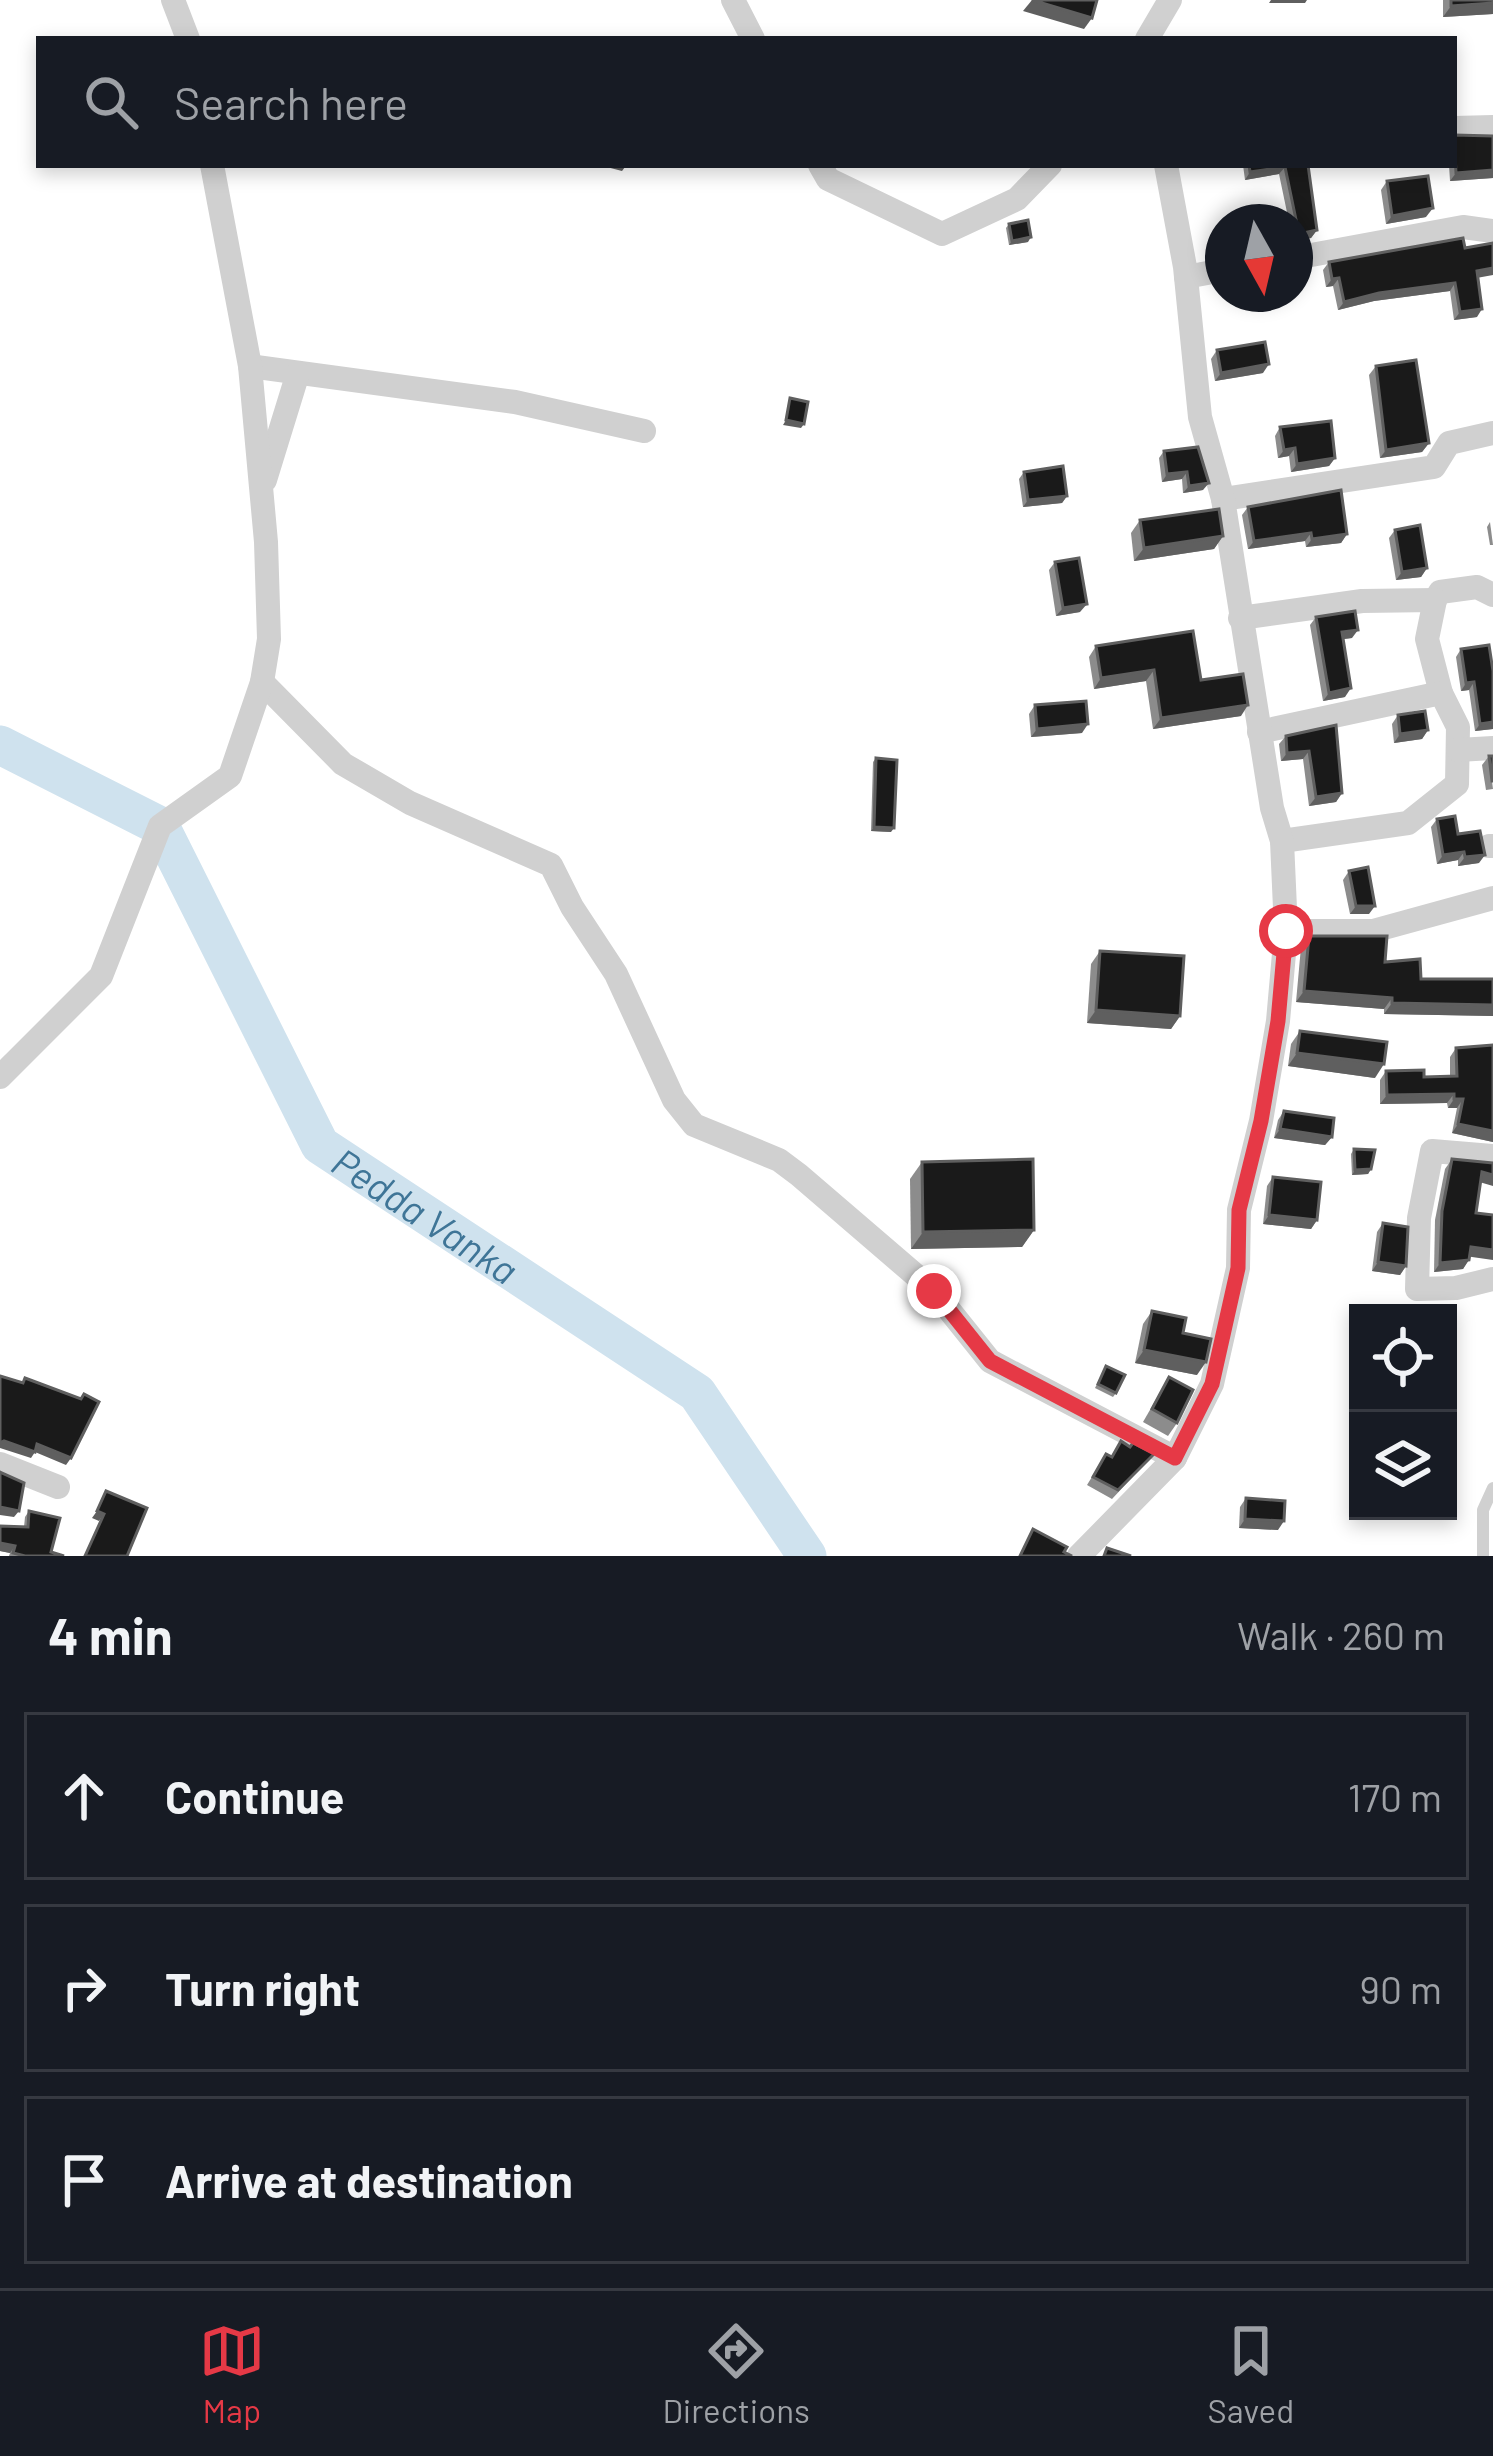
<!DOCTYPE html>
<html lang="en">
<head>
<meta charset="utf-8">
<style>
  body { margin:0; font-family:Barlow,sans-serif; background:#242831; color:#f1f3f6 }
  .controls { position:absolute; right:36px; bottom:36px; display:grid; overflow:hidden; border-radius:0px; box-shadow:0 6px 18px #0003 }
  .controls button { width:108px; height:108px; display:grid; place-items:center; padding:0; border:0; border-bottom:3px solid #363941; background:#171b24; color:#f1f3f6; font:60px sans-serif }
  .compass { position:absolute; left:1205px; top:204px; width:108px; height:108px; border-radius:50%; background:#171b24; box-shadow:0 6px 18px #0003; rotate:172deg }
  .stop { position:absolute; width:36px; height:36px; margin:-27px; border:9px solid #e63946; border-radius:50%; background:#fff }
  .stop.end { background:#e63946; border-color:#fff; box-shadow:0 3px 12px #0008 }
  .list { margin:0; padding:0; list-style:none }
  h2 { display:flex; justify-content:space-between; align-items:center; height:156px; margin:0; padding:0 48px; font-size:51px }
  h2 small { font-size:39px; font-weight:400; color:#9ea1a6 }
  .list li { display:grid; grid-template-columns:78px 1fr auto; gap:36px; align-items:center; box-sizing:border-box; height:168px; margin:0 24px 24px; padding:0 24px; border:3px solid #363941; border-radius:0px }
  .list b { display:block; font-size:45px; white-space:nowrap }
  .list em { font-size:39px; font-style:normal; color:#9ea1a6 }
  .icon { flex:none; width:66px; height:66px; fill:none; stroke:currentColor; stroke-width:2; stroke-linecap:round; stroke-linejoin:round }
  .map { position:relative; flex:none; width:1493px; height:1556px; overflow:hidden }
  .search { position:absolute; background:#171b24; box-shadow:0 6px 18px #0003; left:36px; right:36px; top:36px; height:132px; display:flex; align-items:center; gap:30px; box-sizing:border-box; padding:0 42px; border-radius:0px; color:#9ea1a6; font-size:45px }
  .sheet { height:732px; background:#171b24 }
  nav { display:flex; justify-content:space-around; align-items:center; box-sizing:border-box; height:168px; border-top:3px solid #363941; background:#171b24; font-size:33px; color:#9ea1a6 }
  nav a { display:grid; justify-items:center; gap:6px }
  nav .on { color:#e63946 }
  .map>svg:first-child { display:block }
</style>
</head>
<body>
<div class="map">
<svg width="1493" height="1556" viewBox="0 0 1493 1556">
  <rect width="100%" height="100%" fill="#fff"/>
  <g fill="none" stroke-linecap="round" stroke-linejoin="round">
    <path stroke="#cfe2ee" stroke-width="39" id="s1" d="M0,745L160,826L320,1145L697,1393L807,1556"/>
    <path stroke="#d0d0d0" stroke-width="12" d="M1483,1556V1510L1493,1488"/>
    <g stroke="#d0d0d0" stroke-width="24">
      <path d="M173,0L188,39"/>
      <path d="M733,0L753,39"/>
      <path d="M1147,39L1170,0"/>
      <path d="M1454,128L1493,127"/>
      <path d="M820,165L828,179L942,234L1017,199L1050,165"/>
      <path d="M1295,258L1463,227L1493,231"/>
      <path d="M1186,277L1223,270"/>
      <path d="M250,366L515,402L644,431"/>
      <path d="M265,480L298,373"/>
      <path d="M1223,499L1434,467L1449,443L1493,433"/>
      <path d="M1435,600L1440,592L1477,587L1493,595"/>
      <path d="M1240,618L1362,601L1435,600L1427,639L1441,693"/>
      <path d="M262,682L343,764L410,803L551,865L572,907L616,974L674,1100L694,1125L779,1160L799,1175L934,1291L990,1361L1175,1458"/>
      <path d="M1259,732L1441,693L1458,727L1457,784L1408,823L1282,841"/>
      <path d="M1458,750L1493,748"/>
      <path d="M1489,846H1493"/>
      <path d="M1286,931H1373L1493,898"/>
      <path d="M0,1077L101,976L160,826L230,776L262,682L269,639L266,542L250,366L212,165"/>
      <path d="M1493,1156L1432,1151L1419,1218L1417,1289L1456,1288L1493,1279"/>
      <path d="M0,1464L58,1487"/>
      <path d="M1079,1556L1175,1458L1212,1384L1238,1268L1239,1210L1261,1121L1278,1021L1286,931L1282,841L1272,808L1223,499L1200,417L1185,267L1166,165"/>
    </g>
  </g>
  <g fill="#8c8c8c">
    <path d="M1437,0H1493V14L1443,17V0Z"/>
    <path d="M1454,135L1493,136V178L1450,181L1449,165H1454Z"/>
    <path d="M1243,165H1308L1317,230L1311,238L1295,241V222H1289L1279,174L1245,180Z"/>
    <path d="M1387,181L1426,217L1386,224L1381,190Z"/>
    <path d="M1009,224L1028,242L1009,245L1006,228Z"/>
    <path d="M1465,248L1478,278L1477,317L1454,320L1450,291L1374,301L1338,310L1333,286L1326,287L1323,270L1329,262Z"/>
    <path d="M1217,350L1263,373L1215,381L1211,359Z"/>
    <path d="M1376,366L1429,443L1422,452L1380,458L1369,375Z"/>
    <path d="M1280,427L1335,458L1329,466L1291,472L1289,456L1278,458L1275,436Z"/>
    <path d="M1164,451L1203,490L1183,493L1182,479L1162,482L1159,458Z"/>
    <path d="M1024,472L1067,496L1062,503L1023,507L1019,479Z"/>
    <path d="M1248,507L1347,534L1341,543L1306,547L1305,541L1248,549L1242,515Z"/>
    <path d="M1140,520L1223,536L1214,549L1134,561L1131,533Z"/>
    <path d="M1490,522L1493,545H1490L1487,527Z"/>
    <path d="M1395,530L1427,568L1421,577L1396,580L1389,538Z"/>
    <path d="M1055,562L1080,612L1056,616L1049,570Z"/>
    <path d="M1316,617L1352,638L1343,639L1345,697L1323,701L1310,625Z"/>
    <path d="M1096,646L1201,680L1241,716L1153,729L1146,681L1094,689L1089,657Z"/>
    <path d="M1461,649L1493,729L1475,731L1469,690L1461,691L1456,657Z"/>
    <path d="M1035,705L1082,733L1031,737L1029,714Z"/>
    <path d="M1398,715L1428,730L1422,739L1394,743L1392,724Z"/>
    <path d="M1336,725L1342,793L1336,802L1309,806L1303,759L1281,761L1279,744L1286,736Z"/>
    <path d="M1489,756L1493,789L1486,790L1482,765Z"/>
    <path d="M876,758L891,832L871,831L873,762Z"/>
    <path d="M1437,819L1458,834L1479,863L1458,866V860L1437,864L1431,827Z"/>
    <path d="M1349,871L1369,914H1350L1343,880Z"/>
    <path d="M1309,936L1385,962L1421,979H1493V1016L1384,1014V1009L1296,1002L1301,947Z"/>
    <path d="M1100,951L1180,1016L1171,1029L1087,1023L1091,964Z"/>
    <path d="M1493,1030V1142L1452,1133L1457,1108H1448L1447,1103L1380,1104V1080L1386,1071L1424,1077H1450V1057L1456,1048L1493,1045Z"/>
    <path d="M1300,1031L1375,1078L1288,1066L1291,1044Z"/>
    <path d="M1284,1111L1332,1137L1325,1145L1274,1138L1278,1120Z"/>
    <path d="M1354,1149L1371,1169L1368,1174L1352,1175L1351,1154Z"/>
    <path d="M1452,1159L1481,1183L1470,1257L1463,1269L1434,1272L1435,1220L1445,1169Z"/>
    <path d="M922,1162L1034,1230L1022,1247L911,1249L910,1179Z"/>
    <path d="M1273,1177L1317,1220L1311,1229L1263,1224L1267,1186Z"/>
    <path d="M1383,1223L1406,1266L1400,1275L1372,1271L1377,1232Z"/>
    <path d="M1152,1311L1183,1333L1197,1375L1135,1363L1143,1324Z"/>
    <path d="M1106,1366L1116,1393L1113,1397L1095,1388Z"/>
    <path d="M1169,1377L1177,1423L1168,1436L1143,1422Z"/>
    <path d="M1130,1447L1154,1454L1112,1499L1087,1485L1106,1454L1111,1457Z"/>
    <path d="M1246,1498L1278,1530L1239,1528L1240,1507Z"/>
    <path d="M29,1511L51,1552L64,1556H9L10,1553L0,1551V1526L24,1527L25,1517Z"/>
  </g>
  <g fill="#5f5f5f">
    <path d="M1032,0L1092,18L1084,29L1023,11Z"/>
    <path d="M1271,0H1307L1305,3H1269Z"/>
    <path d="M1493,3V14L1443,17L1451,6Z"/>
    <path d="M599,165H618L625,167L622,171Z"/>
    <path d="M1285,167L1279,174L1245,180L1250,172Z"/>
    <path d="M1493,170V178L1450,181L1456,173Z"/>
    <path d="M1433,208L1426,217L1386,224L1392,216Z"/>
    <path d="M1317,230L1311,238L1295,241L1299,234Z"/>
    <path d="M1031,237L1028,242L1009,245L1012,241Z"/>
    <path d="M1493,268V275L1471,279L1477,271Z"/>
    <path d="M1339,278L1333,286L1326,287L1332,279Z"/>
    <path d="M1455,283L1450,291L1374,301L1338,310L1344,302L1379,293Z"/>
    <path d="M1482,309L1477,317L1454,320L1460,312Z"/>
    <path d="M1269,364L1263,373L1215,381L1221,373Z"/>
    <path d="M786,420L804,424L801,428L783,425Z"/>
    <path d="M1429,443L1422,452L1380,458L1386,450Z"/>
    <path d="M1295,448L1289,456L1278,458L1284,450Z"/>
    <path d="M1335,458L1329,466L1291,472L1297,464Z"/>
    <path d="M1187,472L1182,479L1162,482L1167,474Z"/>
    <path d="M1209,483L1203,490L1183,493L1189,486Z"/>
    <path d="M1067,496L1062,503L1023,507L1028,500Z"/>
    <path d="M1311,533L1305,541L1248,549L1254,541Z"/>
    <path d="M1347,534L1341,543L1306,547L1312,539Z"/>
    <path d="M1223,536L1214,549L1134,561L1144,548Z"/>
    <path d="M1427,568L1421,577L1396,580L1402,572Z"/>
    <path d="M1087,604L1080,612L1056,616L1063,608Z"/>
    <path d="M1358,630L1352,638L1336,640L1342,632Z"/>
    <path d="M1154,670L1146,681L1094,689L1101,678Z"/>
    <path d="M1474,682L1469,690L1461,691L1466,683Z"/>
    <path d="M1351,688L1345,697L1323,701L1329,693Z"/>
    <path d="M1248,705L1241,716L1153,729L1161,718Z"/>
    <path d="M1493,722V729L1475,731L1480,724Z"/>
    <path d="M1088,724L1082,733L1031,737L1037,729Z"/>
    <path d="M1428,730L1422,739L1394,743L1400,734Z"/>
    <path d="M1309,751L1303,759L1281,761L1287,753Z"/>
    <path d="M1342,793L1336,802L1309,806L1316,797Z"/>
    <path d="M874,827L894,828L891,832L871,831Z"/>
    <path d="M1464,852L1458,860L1437,864L1443,855Z"/>
    <path d="M1485,855L1479,863L1458,866L1465,857Z"/>
    <path d="M1356,906H1375L1369,914H1350Z"/>
    <path d="M1304,991L1392,998L1384,1009L1296,1002Z"/>
    <path d="M1392,1003L1493,1005V1016L1384,1014Z"/>
    <path d="M1096,1010L1180,1016L1171,1029L1087,1023Z"/>
    <path d="M1297,1053L1384,1064L1375,1078L1288,1066Z"/>
    <path d="M1454,1094L1447,1103L1380,1104L1387,1095Z"/>
    <path d="M1454,1099H1463L1457,1108H1448Z"/>
    <path d="M1458,1124L1493,1131V1142L1452,1133Z"/>
    <path d="M1280,1129L1332,1137L1325,1145L1274,1138Z"/>
    <path d="M1371,1169L1368,1174L1352,1175L1355,1170Z"/>
    <path d="M1482,1172L1493,1175V1186L1476,1181Z"/>
    <path d="M1269,1215L1317,1220L1311,1229L1263,1224Z"/>
    <path d="M1034,1230L1022,1247L911,1249L923,1232Z"/>
    <path d="M1471,1247L1493,1250V1260L1465,1256Z"/>
    <path d="M1469,1260L1463,1269L1434,1272L1440,1263Z"/>
    <path d="M1378,1262L1406,1266L1400,1275L1372,1271Z"/>
    <path d="M1144,1350L1206,1362L1197,1375L1135,1363Z"/>
    <path d="M4,1441L37,1444L71,1458L66,1465L35,1452L31,1458L0,1448V1443Z"/>
    <path d="M0,1507L19,1511L14,1517L0,1515Z"/>
    <path d="M97,1511L104,1514L99,1521L92,1518Z"/>
    <path d="M1245,1519L1284,1521L1278,1530L1239,1528Z"/>
    <path d="M0,1543L15,1546L10,1553L0,1551Z"/>
  </g>
  <g fill="#1a1a1a" stroke="#5f5f5f" stroke-width="3">
    <path d="M1032,0H1097L1092,18Z"/>
    <path d="M1451,0H1493V3L1451,6Z"/>
    <path d="M1454,135L1493,136V170L1456,173Z"/>
    <path d="M1249,165H1308L1317,230L1299,234L1285,167L1250,172Z"/>
    <path d="M1428,176L1433,208L1392,216L1387,181Z"/>
    <path d="M1028,220L1031,237L1012,241L1009,224Z"/>
    <path d="M1463,238L1465,248L1493,243V268L1477,271L1482,309L1460,312L1455,283L1379,293L1344,302L1339,278L1332,279L1329,262Z"/>
    <path d="M1265,342L1269,364L1221,373L1217,350Z"/>
    <path d="M1416,360L1429,443L1386,450L1376,366Z"/>
    <path d="M790,398L808,402L804,424L786,420Z"/>
    <path d="M1331,421L1335,458L1297,464L1295,448L1284,450L1280,427Z"/>
    <path d="M1198,447L1209,483L1189,486L1187,472L1167,474L1164,451Z"/>
    <path d="M1063,466L1067,496L1028,500L1024,472Z"/>
    <path d="M1341,490L1347,534L1312,539L1311,533L1254,541L1248,507Z"/>
    <path d="M1219,509L1223,536L1144,548L1140,520Z"/>
    <path d="M1420,525L1427,568L1402,572L1395,530Z"/>
    <path d="M1079,558L1087,604L1063,608L1055,562Z"/>
    <path d="M1355,611L1358,630L1342,632L1351,688L1329,693L1316,617Z"/>
    <path d="M1193,631L1201,680L1243,674L1248,705L1161,718L1154,670L1101,678L1096,646Z"/>
    <path d="M1489,645L1493,671V722L1480,724L1474,682L1466,683L1461,649Z"/>
    <path d="M1086,701L1088,724L1037,729L1035,705Z"/>
    <path d="M1425,711L1428,730L1400,734L1398,715Z"/>
    <path d="M1336,725L1342,793L1316,797L1309,751L1287,753L1286,736Z"/>
    <path d="M1489,756H1493V781H1492Z"/>
    <path d="M876,758L897,760L894,828L874,827Z"/>
    <path d="M1455,816L1458,834L1480,831L1485,855L1465,857L1464,852L1443,855L1437,819Z"/>
    <path d="M1368,867L1375,906H1356L1349,871Z"/>
    <path d="M1309,936H1387L1385,962L1420,959L1421,979H1493V1005L1392,1003V998L1304,991Z"/>
    <path d="M1100,951L1184,956L1180,1016L1096,1010Z"/>
    <path d="M1300,1031L1387,1042L1384,1064L1297,1053Z"/>
    <path d="M1493,1045V1131L1458,1124L1463,1099H1454V1094L1387,1095L1386,1071L1424,1070V1077L1457,1076L1456,1048Z"/>
    <path d="M1284,1111L1334,1118L1332,1137L1280,1129Z"/>
    <path d="M1354,1149L1375,1150L1371,1169L1355,1170Z"/>
    <path d="M1033,1159L1034,1230L923,1232L922,1162Z"/>
    <path d="M1452,1159L1493,1163V1175L1482,1172L1476,1213L1493,1215V1250L1471,1247L1469,1260L1440,1263L1442,1211Z"/>
    <path d="M1273,1177L1321,1182L1317,1220L1269,1215Z"/>
    <path d="M1383,1223L1408,1227L1406,1266L1378,1262Z"/>
    <path d="M1152,1311L1186,1318L1183,1333L1211,1339L1206,1362L1144,1350Z"/>
    <path d="M1106,1366L1125,1375L1116,1393L1098,1384Z"/>
    <path d="M0,1376L23,1383L25,1378L81,1399L84,1394L99,1402L71,1458L37,1444L35,1452L4,1441L0,1443Z"/>
    <path d="M1169,1377L1193,1390L1177,1423L1152,1409Z"/>
    <path d="M1121,1441L1130,1447L1133,1443L1154,1454L1118,1490L1093,1477L1106,1454L1112,1457Z"/>
    <path d="M0,1472L24,1483L19,1511L0,1507Z"/>
    <path d="M106,1491L147,1508L127,1556H85L104,1514L97,1511Z"/>
    <path d="M1246,1498L1285,1501L1284,1521L1245,1519Z"/>
    <path d="M29,1511L60,1518L51,1552L64,1556H25L13,1553L15,1546L0,1543V1526L28,1527Z"/>
    <path d="M1033,1529L1067,1547L1064,1552L1072,1556H1020Z"/>
    <path d="M1107,1548L1131,1556H1104Z"/>
  </g>
  <g fill="none" stroke-linecap="round" stroke-linejoin="round">
    <path stroke="#e63946" stroke-width="15" d="M934,1291L990,1361L1175,1458L1212,1384L1238,1268L1239,1210L1261,1121L1278,1021L1286,931"/>
  </g>
  <g text-anchor="middle" dominant-baseline="central" stroke-width="12" stroke-linejoin="round" paint-order="stroke">
    <g font-size="39" font-style="italic" fill="#3f7597" stroke="#fff">
      <text stroke="none"><textPath href="#s1" startOffset="663">Pedda Vanka</textPath></text>
    </g>
  </g>
</svg>
<div class="controls">
<button><svg class="icon" aria-label="locate" viewBox="0 0 24 24"><circle cx="12" cy="12" r="6"/><path d="M12 2v4M12 18v4M2 12h4M18 12h4"/></svg></button>
<button><svg class="icon" aria-label="layers" viewBox="0 0 24 24"><path d="M12 4l9 5-9 5-9-5zM3 14l9 5 9-5"/></svg></button>
</div>
<svg class="compass" viewBox="-18 -18 36 36"><path d="M0-13l5 13h-10z" fill="#e53935"/><path d="M0 13l5-13h-10z" fill="#9ea1a6"/></svg>
<div class="stop" style="left:1286px;top:931px"></div>
<div class="stop end" style="left:934px;top:1291px"></div>
<div class="search"><svg class="icon" aria-label="search" viewBox="0 0 24 24"><circle cx="10" cy="10" r="6"/><path d="M15 15l6 6"/></svg>Search here</div>
</div>
<section class="sheet">
<h2>4 min<small>Walk · 260 m</small></h2>
<ul class="list">
<li><svg class="icon" aria-label="ahead" viewBox="0 0 24 24"><path d="M12 20V5M6 11l6-6 6 6"/></svg><div><b>Continue</b></div><em>170 m</em></li>
<li><svg class="icon" aria-label="right" viewBox="0 0 24 24"><path d="M7 20v-9h11M14 6l5 5-5 5"/></svg><div><b>Turn right</b></div><em>90 m</em></li>
<li><svg class="icon" aria-label="arrive" viewBox="0 0 24 24"><path d="M6 21V4h12l-3 4 3 4H6"/></svg><div><b>Arrive at destination</b></div></li>
</ul>
</section>
<nav>
<a class="on"><svg class="icon" aria-label="map" viewBox="0 0 24 24"><path d="M3 6l6-2 6 2 6-2v14l-6 2-6-2-6 2zM9 4v14M15 6v14"/></svg>Map</a>
<a><svg class="icon" aria-label="directions" viewBox="0 0 24 24"><path d="M12 3l9 9-9 9-9-9zM9 14v-3h6M13 9l2 2-2 2"/></svg>Directions</a>
<a><svg class="icon" aria-label="saved" viewBox="0 0 24 24"><path d="M7 4h10v16l-5-4-5 4z"/></svg>Saved</a>
</nav>
</body>
</html>
